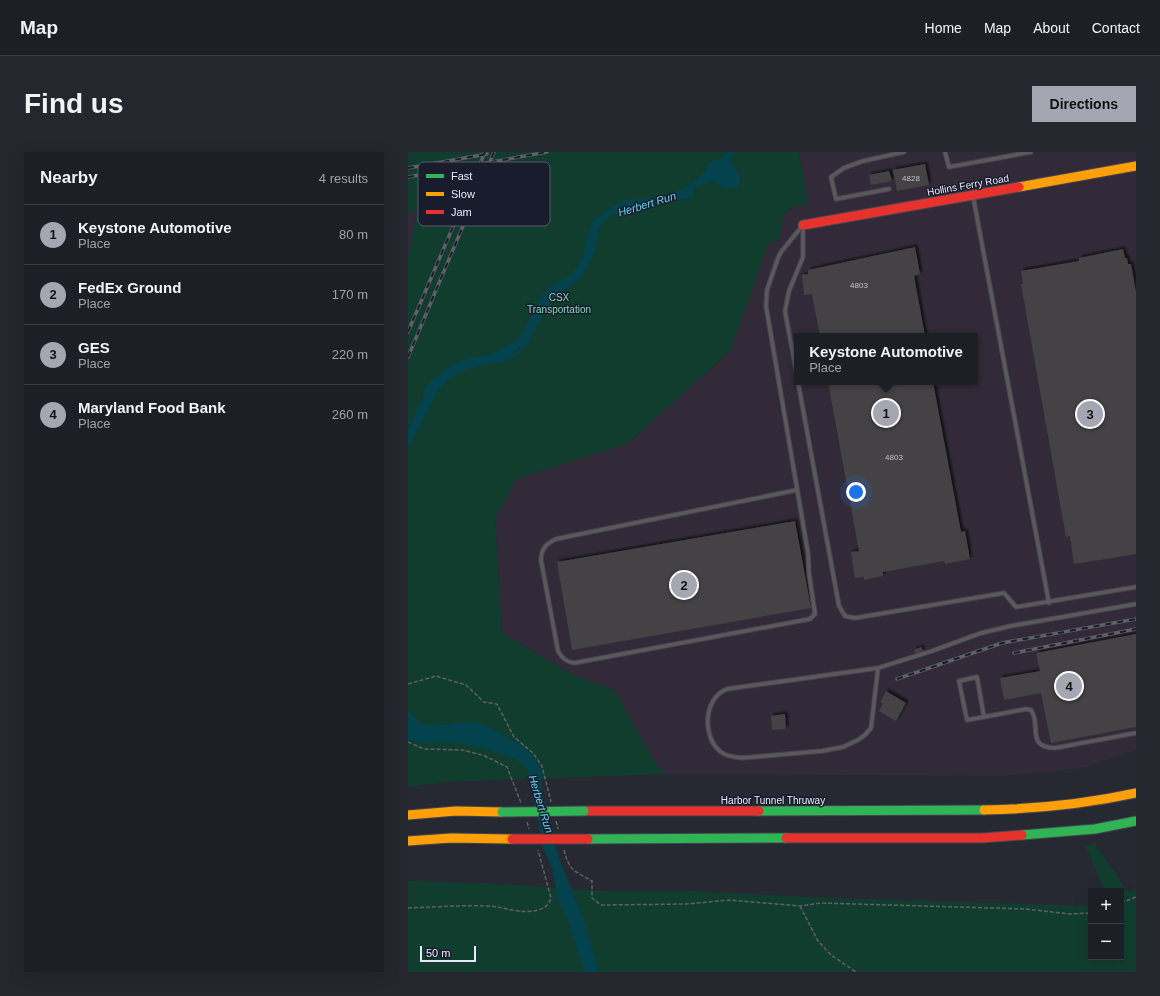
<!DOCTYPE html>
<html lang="en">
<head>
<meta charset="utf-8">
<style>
  body { margin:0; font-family:Arial,sans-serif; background:#25272e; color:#f1f3f6 }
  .controls { position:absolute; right:12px; bottom:12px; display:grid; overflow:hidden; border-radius:0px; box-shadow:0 4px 16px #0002 }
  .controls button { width:36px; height:36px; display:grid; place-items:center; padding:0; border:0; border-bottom:1px solid #3b3d43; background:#1d1f26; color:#f1f3f6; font:20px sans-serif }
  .scale { position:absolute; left:12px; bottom:10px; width:56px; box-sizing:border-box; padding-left:4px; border:2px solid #e7eaf6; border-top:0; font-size:11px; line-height:14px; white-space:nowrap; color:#e7eaf6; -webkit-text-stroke:3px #191c2d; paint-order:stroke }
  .you { position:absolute; left:448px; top:340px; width:14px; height:14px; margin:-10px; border:3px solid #fff; border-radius:50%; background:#1a73e8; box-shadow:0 0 0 6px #1a73e833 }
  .badge { display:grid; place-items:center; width:26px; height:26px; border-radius:50%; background:#a4a6b1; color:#111; font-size:13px; font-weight:700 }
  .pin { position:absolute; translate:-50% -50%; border:2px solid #fff; box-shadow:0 1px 4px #0006 }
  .popup { position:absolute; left:386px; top:181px; width:184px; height:52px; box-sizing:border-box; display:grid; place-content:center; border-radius:0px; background:#1d1f26; filter:drop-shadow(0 1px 3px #0005); font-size:13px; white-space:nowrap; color:#a0a2a7 }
  .popup b { font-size:15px; color:#f1f3f6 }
  .popup::after { content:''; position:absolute; left:50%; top:100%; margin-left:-8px; border:8px solid transparent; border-top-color:#1d1f26 }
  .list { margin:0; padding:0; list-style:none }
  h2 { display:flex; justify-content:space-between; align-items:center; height:52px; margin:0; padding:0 16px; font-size:17px }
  h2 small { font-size:13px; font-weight:400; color:#a0a2a7 }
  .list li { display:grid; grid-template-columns:26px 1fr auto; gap:12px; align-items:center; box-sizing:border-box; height:60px; padding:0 16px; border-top:1px solid #3b3d43 }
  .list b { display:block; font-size:15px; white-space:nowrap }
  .list p { margin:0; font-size:13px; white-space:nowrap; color:#a0a2a7 }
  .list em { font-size:13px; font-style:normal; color:#a0a2a7 }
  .map { position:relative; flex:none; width:728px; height:820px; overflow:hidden; border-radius:0px }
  header { display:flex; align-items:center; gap:24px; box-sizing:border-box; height:56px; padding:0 20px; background:#1d1f26; border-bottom:1px solid #3b3d43 }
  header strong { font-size:19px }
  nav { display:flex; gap:22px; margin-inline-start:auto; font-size:14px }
  .intro { display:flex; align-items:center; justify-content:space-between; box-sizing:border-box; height:96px; padding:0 24px }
  h1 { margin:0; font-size:28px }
  .button { padding:10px 18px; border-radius:0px; background:#a4a6b1; color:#111; font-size:14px; font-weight:700 }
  main { display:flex; gap:24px; padding:0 24px }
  aside { flex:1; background:#1d1f26; border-radius:0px; box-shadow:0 4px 16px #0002 }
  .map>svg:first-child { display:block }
</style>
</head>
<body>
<header>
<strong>Map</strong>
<nav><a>Home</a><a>Map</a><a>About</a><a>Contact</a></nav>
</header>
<div class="intro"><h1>Find us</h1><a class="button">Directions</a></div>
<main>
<aside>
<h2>Nearby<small>4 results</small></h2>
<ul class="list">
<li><span class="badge">1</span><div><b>Keystone Automotive</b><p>Place</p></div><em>80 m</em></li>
<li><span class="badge">2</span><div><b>FedEx Ground</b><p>Place</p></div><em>170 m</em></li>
<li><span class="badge">3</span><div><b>GES</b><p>Place</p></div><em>220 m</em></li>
<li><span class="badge">4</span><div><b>Maryland Food Bank</b><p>Place</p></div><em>260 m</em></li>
</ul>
</aside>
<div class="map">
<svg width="728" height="820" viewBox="0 0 728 820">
  <defs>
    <filter id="shadow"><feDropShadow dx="2.5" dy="-2.5" stdDeviation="1" flood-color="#0009"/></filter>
  </defs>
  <rect width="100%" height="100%" fill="#272932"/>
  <g fill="#322a38" fill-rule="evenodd">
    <path d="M391,0H728V598L679,615L631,621L590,624L258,622L249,614L206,538L167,524L94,481L87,366L108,327L219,292L322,199L361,90L372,88L373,67L377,61L388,53H400ZM389,184H567V230H389Z"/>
    <path d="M9,58L0,107V60Z"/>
  </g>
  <g fill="#113d2f">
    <path d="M0,0H391L400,53C376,50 372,68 372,88L361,90L322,199L219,292L108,327L87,366L94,481L167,524L206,538L249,614L258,622L34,630L0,635V107L9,59L0,60Z"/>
    <path d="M686,691L720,740L728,737V820H0V729L73,731L195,739H281L421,746L683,754V805H713V739H697L678,695Z"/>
  </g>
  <g fill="#04434e">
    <path d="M319,0H326L322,8C325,17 337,26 330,36C326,36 321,37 317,36C313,36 312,33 309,31C301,25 287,33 284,41L285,43V46L263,49L252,53L233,54L216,56L192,71L190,76V84L186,101L177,118L164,133L155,138L143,150L121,188L93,210L62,215L41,227L30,239L0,297V275L6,266L8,257L15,247V240L21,231L43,213L61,206L84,202L109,188L115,181L134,143L144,134L162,123L171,113L175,104L182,76L187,67L215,48L248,46L279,36L295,21L302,10L315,5Z"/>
    <path d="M0,558L12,572L40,573L45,571L67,570L82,575L112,593L125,604L134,619L133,632L135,643L150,704L175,766L191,820H176L161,772L150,747L144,716L136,698L122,631C122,625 121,619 117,614C106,603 59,591 43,590C28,589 14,594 0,587Z"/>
  </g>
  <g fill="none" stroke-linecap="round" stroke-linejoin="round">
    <g stroke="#04434e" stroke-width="2">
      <path d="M291,32L302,29"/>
      <path d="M206,62L228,54"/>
      <path d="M189,78L192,72L196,69"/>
      <path d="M155,138L172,126L175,120"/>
      <path d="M90,210C102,208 117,197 122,186"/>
      <path d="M57,217L80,211"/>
    </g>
  </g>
  <g fill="#454244" filter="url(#shadow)">
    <path d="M517,12L521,33L489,39L485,18Z"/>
    <path d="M481,19L484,29L463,33L461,23Z"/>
    <path d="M507,95L512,122L506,124L517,184H412L404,142L396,143L394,123L400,122V118Z"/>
    <path d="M715,97L717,106H719L720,112H723L728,140V402L666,412L662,384L658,385L613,132H615L613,119L671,109V106Z"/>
    <path d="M420,230H525L553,380L557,379L562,407L537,412L536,409L475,420V424L456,428V425L447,426L443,400L451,399Z"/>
    <path d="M387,369L403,456L164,498L149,410Z"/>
    <path d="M728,482V575L643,591L633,541L596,548L592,526L632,519L628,501Z"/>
    <path d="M513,495L515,499L507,502L506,498Z"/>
    <path d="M478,539L498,551L488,569L471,559L475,552L472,550Z"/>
    <path d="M377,562L378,577L364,578L363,564Z"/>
  </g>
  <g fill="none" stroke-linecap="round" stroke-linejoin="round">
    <defs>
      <g id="lane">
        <path d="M537,0L541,15L623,0"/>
        <path d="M481,37L428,47L423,25L436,16L455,9L496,0"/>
        <path d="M565,44L641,451"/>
        <path d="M389,224L377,159L381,139L395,105V74"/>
        <path d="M390,230L431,454L437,464L447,466L596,441L608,455L728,435"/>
        <path d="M389,338L148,387C138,392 133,397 133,408L150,499C154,506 158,510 166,511L402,467L407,462L401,421L400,401L358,154L359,138L370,106L373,100L395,73"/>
        <path d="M470,516L463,576L457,583L450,588L435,595L414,599L334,606C327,605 319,605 313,600C294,586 295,546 319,537L470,516L524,499L573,481L603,474L728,452"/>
        <path d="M576,565L559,568L551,529L569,525L576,565L618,557L623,558C634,574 617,595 647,596L728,581"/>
      </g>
      <g id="fast">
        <path d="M351,659L576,658"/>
        <path d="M614,683L687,677L728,669"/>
        <path d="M180,687L378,686"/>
      </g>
      <g id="slow">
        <path d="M611,35L728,14"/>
        <path d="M576,658C627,657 678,652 728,641"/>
        <path d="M0,663L48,659L94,660"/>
        <path d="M0,689L43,686L104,687"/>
      </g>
      <g id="jam">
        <path d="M395,73L611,35"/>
        <path d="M176,659H351"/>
        <path d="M378,686H574L614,683"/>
      </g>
    </defs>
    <use href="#lane" stroke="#43454d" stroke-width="5.5"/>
    <use href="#fast" stroke="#43454d" stroke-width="11"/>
    <use href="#slow" stroke="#43454d" stroke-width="11"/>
    <use href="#jam" stroke="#43454d" stroke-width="11"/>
    <g stroke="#625f65" stroke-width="1.5" stroke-dasharray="4 2" stroke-linecap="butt">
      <path d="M0,532L28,524L58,533L76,550L89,552L106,585L125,601L134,614L143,650"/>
      <path d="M0,590L16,597L55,598L77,604L99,615L113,651"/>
      <path d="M148,669L150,677"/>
      <path d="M119,670L121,677"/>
      <path d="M156,698C161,718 166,719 184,729V746L193,753L279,752L321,748L392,754L413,751L618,757L662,762L683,761"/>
      <path d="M713,751L728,745"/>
      <path d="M392,754L410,789L423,803L448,820"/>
      <path d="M0,756C27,755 54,753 81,754C97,755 114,763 130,758C137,756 141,753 143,746L130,698"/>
    </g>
    <use href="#lane" stroke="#5c575d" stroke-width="3.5"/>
    <use href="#fast" stroke="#30b455" stroke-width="9"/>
    <use href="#slow" stroke="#ff9f0a" stroke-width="9"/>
    <use href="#jam" stroke="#e5322d" stroke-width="9"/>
    <defs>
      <g id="rail">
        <path d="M0,16L79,2"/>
        <path d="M0,25L139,0"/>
        <path d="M0,180L77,0"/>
        <path d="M0,205L86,0"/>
        <path d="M606,501L728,477"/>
        <path d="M489,527L594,491L728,467"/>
      </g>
    </defs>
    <use href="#rail" stroke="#5f5f66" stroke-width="3.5"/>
    <use href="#rail" stroke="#191c2d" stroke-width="2" stroke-dasharray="6" stroke-linecap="butt"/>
    <defs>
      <path id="fast-bridge" d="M94,660L176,659"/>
      <path id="jam-bridge" d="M104,687H180"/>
    </defs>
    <use href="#fast-bridge" stroke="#43454d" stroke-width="11" stroke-linecap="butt"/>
    <use href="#jam-bridge" stroke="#43454d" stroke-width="11" stroke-linecap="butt"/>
    <use href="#fast-bridge" stroke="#30b455" stroke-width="9"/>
    <use href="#jam-bridge" stroke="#e5322d" stroke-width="9"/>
  </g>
  <g text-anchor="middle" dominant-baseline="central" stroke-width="3" stroke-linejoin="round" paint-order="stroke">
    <g font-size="8" fill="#bec0ca">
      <text x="503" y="26">4828</text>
      <text x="451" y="133">4803</text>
      <text x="486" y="305">4803</text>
    </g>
    <g font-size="10" fill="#e7eaf6" stroke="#191c2d">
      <text transform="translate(560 33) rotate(-10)">Hollins Ferry Road</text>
      <text x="365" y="648">Harbor Tunnel Thruway</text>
    </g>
    <g font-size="10" fill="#7edeb6" stroke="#191c2d">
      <text x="151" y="145">CSX<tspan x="151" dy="12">Transportation</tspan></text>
    </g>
    <g font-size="11" font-style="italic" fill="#62d6eb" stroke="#191c2d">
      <text transform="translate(239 52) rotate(-17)">Herbert Run</text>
      <text transform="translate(133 652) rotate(73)">Herbert Run</text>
    </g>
  </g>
  <rect x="10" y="10" width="132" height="64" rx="6" fill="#191c2d" stroke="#575a69" stroke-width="1"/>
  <rect x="18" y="22" width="18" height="4" fill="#30b455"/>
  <rect x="18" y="40" width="18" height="4" fill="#ff9f0a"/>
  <rect x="18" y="58" width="18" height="4" fill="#e5322d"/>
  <g font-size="11" fill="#e7eaf6">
    <text x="43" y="28">Fast</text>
    <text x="43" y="46">Slow</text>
    <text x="43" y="64">Jam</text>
  </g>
</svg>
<div class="controls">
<button>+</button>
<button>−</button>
</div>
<div class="scale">50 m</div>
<div class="you"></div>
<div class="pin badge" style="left:478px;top:261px">1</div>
<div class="popup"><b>Keystone Automotive</b>Place</div>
<div class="pin badge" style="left:276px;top:433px">2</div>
<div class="pin badge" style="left:682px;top:262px">3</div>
<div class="pin badge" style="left:661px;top:534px">4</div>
</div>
</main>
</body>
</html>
